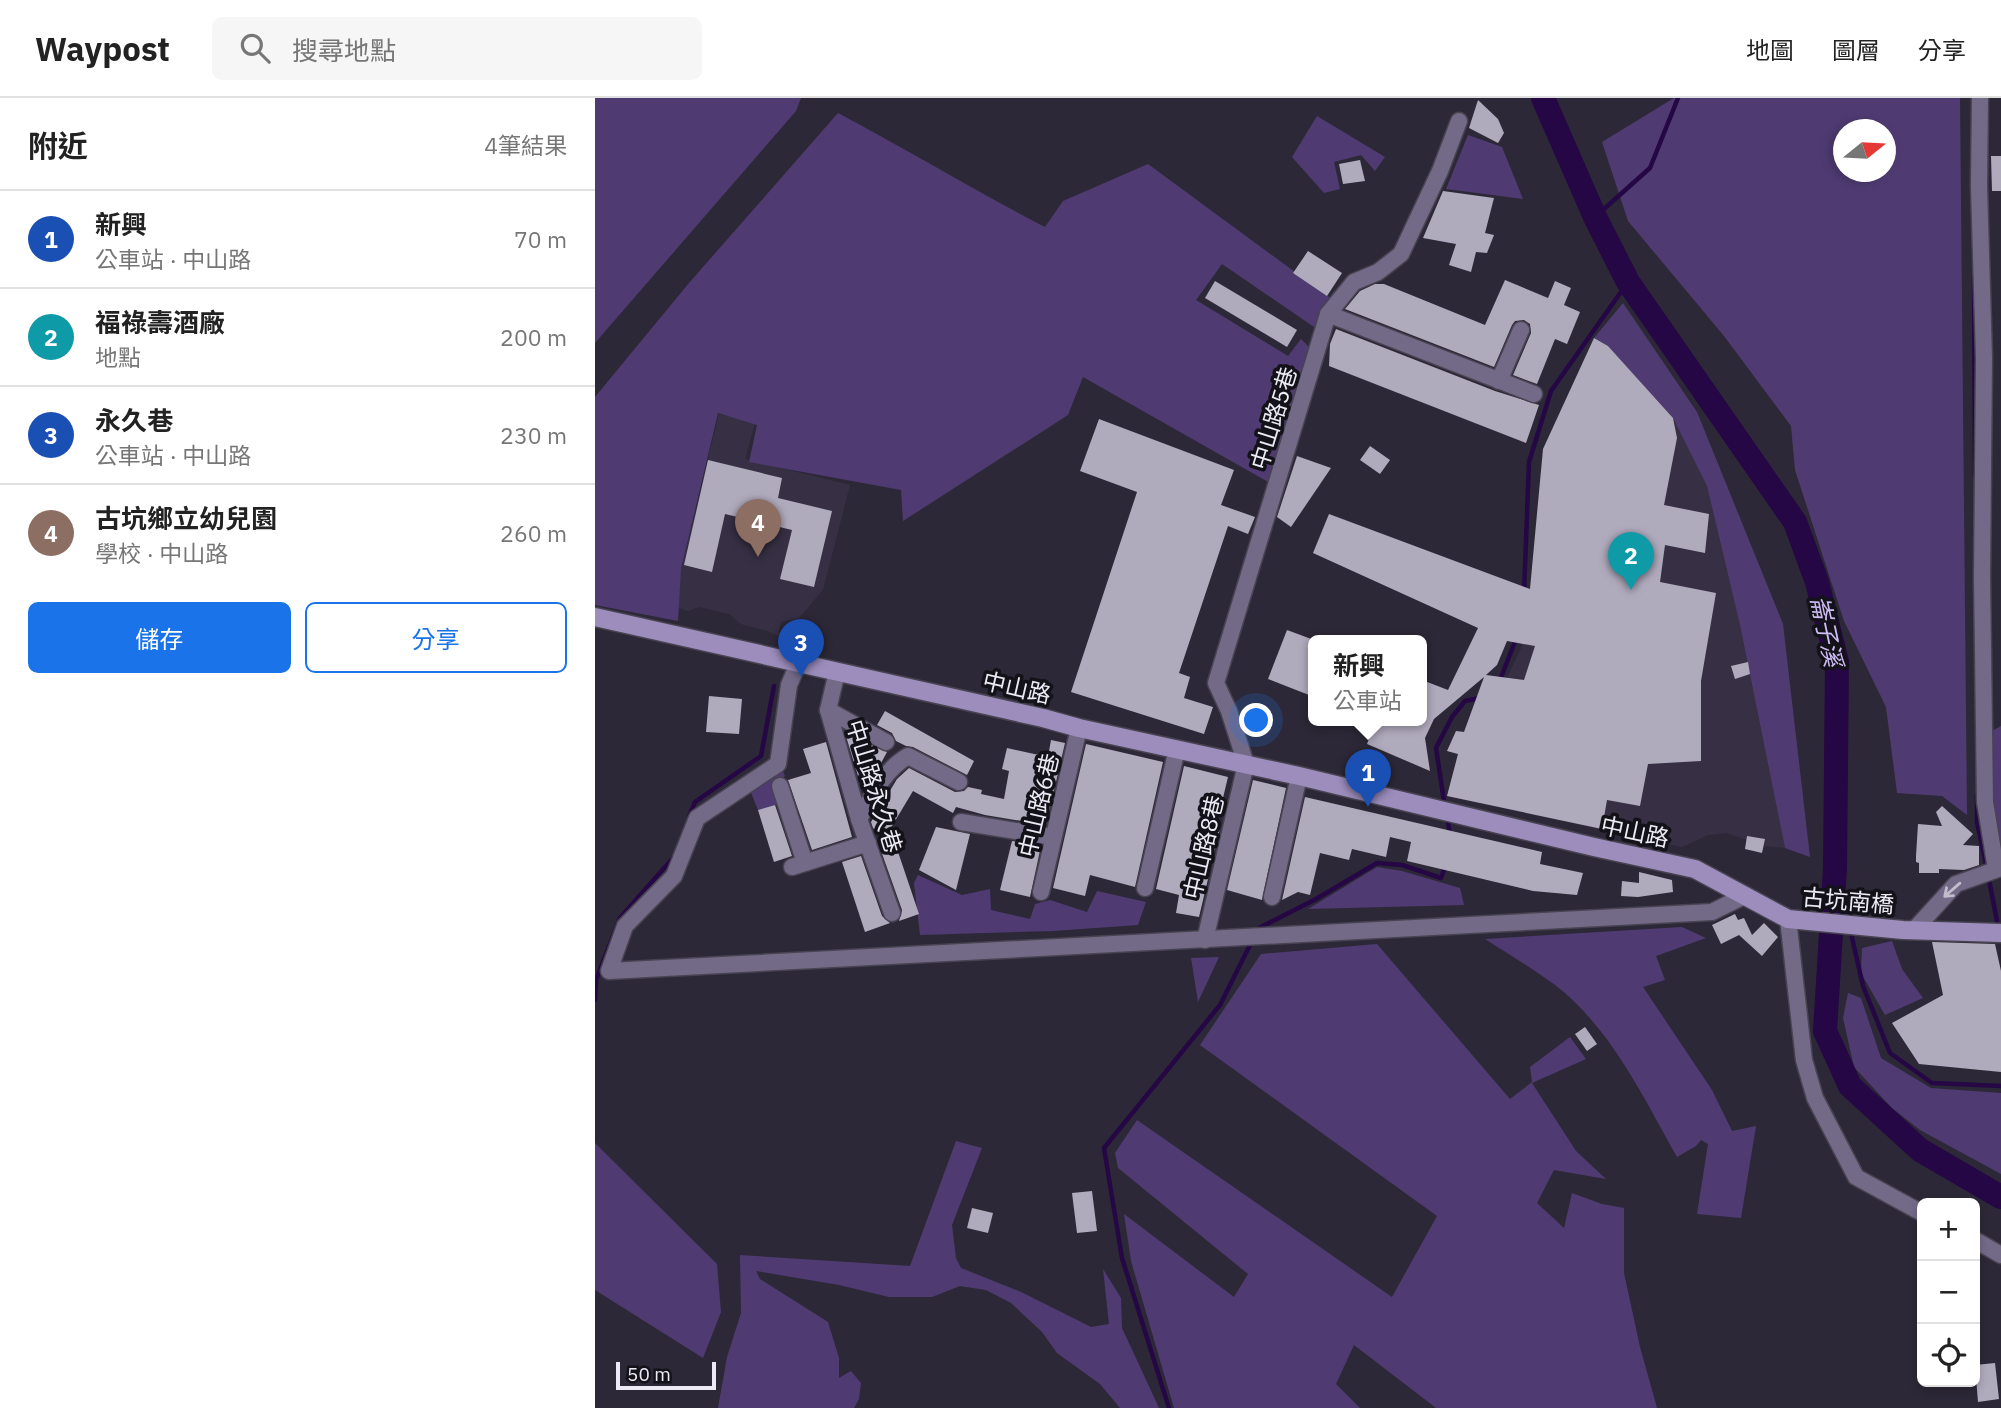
<!DOCTYPE html>
<html lang="zh-TW">
<head>
<meta charset="utf-8">
<style>
  body { margin:0; font-family:"IBM Plex Sans","Noto Sans TC",sans-serif; background:#f6f6f6; color:#222 }
  .controls { position:absolute; right:21px; bottom:21px; display:grid; overflow:hidden; border-radius:10px; box-shadow:0 4px 10px #0003 }
  .controls button { width:63px; height:63px; display:grid; place-items:center; padding:0; border:0; border-bottom:2px solid #e0e0e0; background:#fff; color:#222; font:35px sans-serif }
  .compass { position:absolute; left:1238px; top:21px; width:63px; height:63px; border-radius:50%; background:#fff; box-shadow:0 4px 10px #0003; rotate:72deg }
  .scale { position:absolute; left:21px; bottom:18px; width:100px; box-sizing:border-box; padding-left:7px; border:4px solid #eceaf4; border-top:0; font-size:19px; line-height:24px; white-space:nowrap; color:#eceaf4; -webkit-text-stroke:5px #141219; paint-order:stroke }
  .you { position:absolute; left:662px; top:623px; width:24px; height:24px; margin:-18px; border:5px solid #fff; border-radius:50%; background:#1a73e8; box-shadow:0 0 0 10px #1a73e833 }
  .badge { display:grid; place-items:center; width:46px; height:46px; border-radius:50%; background:#1a73e8; color:#fff; font-size:23px; font-weight:700 }
  .pin { position:absolute; translate:-50% -58px; filter:drop-shadow(0 2px 4px #0008) }
  .pin::after { content:''; position:absolute; top:37px; width:24px; height:21px; background:inherit; clip-path:polygon(0 0,100% 0,50% 100%) }
  .popup { position:absolute; left:713px; top:537px; width:119px; height:91px; box-sizing:border-box; display:grid; place-content:center; border-radius:10px; background:#fff; filter:drop-shadow(0 2px 5px #0005); font-size:23px; white-space:nowrap; color:#767676 }
  .popup b { font-size:26px; color:#222 }
  .popup::after { content:''; position:absolute; left:50%; top:100%; margin-left:-14px; border:14px solid transparent; border-top-color:#fff }
  .list { margin:0; padding:0; list-style:none }
  h2 { display:flex; justify-content:space-between; align-items:center; height:91px; margin:0; padding:0 28px; font-size:30px }
  h2 small { font-size:23px; font-weight:400; color:#767676 }
  .list li { display:grid; grid-template-columns:46px 1fr auto; gap:21px; align-items:center; box-sizing:border-box; height:98px; padding:0 28px; border-top:2px solid #e0e0e0 }
  .list b { display:block; font-size:26px; white-space:nowrap }
  .list p { margin:0; font-size:23px; white-space:nowrap; color:#767676 }
  .list em { font-size:23px; font-style:normal; color:#767676 }
  .actions { display:flex; gap:14px; padding:21px 28px }
  .actions a { flex:1; padding:16px 0; border:2px solid #1a73e8; border-radius:10px; text-align:center; font-size:24px; color:#1a73e8 }
  .actions .main { background:#1a73e8; color:#fff }
  .icon { flex:none; width:38px; height:38px; fill:none; stroke:currentColor; stroke-width:2; stroke-linecap:round; stroke-linejoin:round }
  .map { position:relative; flex:none; width:1406px; height:1310px; overflow:hidden }
  header { display:flex; align-items:center; gap:42px; box-sizing:border-box; height:98px; padding:0 35px; background:#fff; border-bottom:2px solid #e0e0e0 }
  header strong { font-size:33px }
  nav { display:flex; gap:38px; margin-inline-start:auto; font-size:24px }
  .search { width:490px; height:63px; background:#f6f6f6; display:flex; align-items:center; gap:18px; box-sizing:border-box; padding:0 24px; border-radius:10px; color:#767676; font-size:26px }
  main { display:flex }
  aside { flex:1; background:#fff }
  .map>svg:first-child { display:block }
</style>
</head>
<body>
<header>
<strong>Waypost</strong>
<div class="search"><svg class="icon" aria-label="search" viewBox="0 0 24 24"><circle cx="10" cy="10" r="6"/><path d="M15 15l6 6"/></svg>搜尋地點</div>
<nav><a>地圖</a><a>圖層</a><a>分享</a></nav>
</header>
<main>
<aside>
<h2>附近<small>4筆結果</small></h2>
<ul class="list">
<li><span class="badge" style="background:#1a4fb4">1</span><div><b>新興</b><p>公車站 · 中山路</p></div><em>70 m</em></li>
<li><span class="badge" style="background:#0f9aa8">2</span><div><b>福祿壽酒廠</b><p>地點</p></div><em>200 m</em></li>
<li><span class="badge" style="background:#1a4fb4">3</span><div><b>永久巷</b><p>公車站 · 中山路</p></div><em>230 m</em></li>
<li><span class="badge" style="background:#8d6e63">4</span><div><b>古坑鄉立幼兒園</b><p>學校 · 中山路</p></div><em>260 m</em></li>
</ul>
<div class="actions"><a class="main">儲存</a><a>分享</a></div>
</aside>
<div class="map">
<svg width="1406" height="1310" viewBox="0 0 1406 1310">
  <rect width="100%" height="100%" fill="#2d2837"/>
  <g fill="#373045">
    <path d="M999,240L1013,248L1078,320L1112,388L1145,527L1190,750L1169,748L1132,735L1113,737L1087,749L852,698L863,657L852,653L861,633H869L879,606L898,609L928,546Z"/>
    <path d="M124,316L160,325L150,361L255,387L228,492L204,520L186,524L183,538L173,533L146,526L134,516L104,509L93,513L77,508Z"/>
  </g>
  <g fill="#4f3b72" fill-rule="evenodd">
    <path d="M0,0H206L201,13L0,245Z"/>
    <path d="M1079,0H1365L1372,717L1347,698L1302,695L1291,609L1249,523L1200,372L1196,328L1129,238L1033,123L1007,44ZM1248,32H1290V74H1248Z"/>
    <path d="M243,15C313,52 380,93 450,129L468,103L553,66L738,202L719,229L627,166L601,202L693,258L706,241L715,250L675,385L488,279L473,317L308,423L306,392L154,364L162,327L123,315L86,471L83,523L0,507V299L94,185Z"/>
    <path d="M722,18L790,59L780,73L766,57L739,64L745,91L729,95L697,59Z"/>
    <path d="M873,37L907,49L928,101L851,91Z"/>
    <path d="M1028,205L1102,314L1188,526L1215,759L1190,750L1145,527L1112,388L1078,320L1013,248L999,240Z"/>
    <path d="M1406,628V759L1399,704L1397,633Z"/>
    <path d="M186,669L190,678L176,690L183,706L163,712L155,692Z"/>
    <path d="M782,769L807,773L865,790L869,807L713,811Z"/>
    <path d="M323,777L367,797L395,791L396,812L435,821L440,806L455,802L492,814L502,793L551,804L543,827L458,833L325,837L319,785Z"/>
    <path d="M1087,829L1111,840L1061,858L1070,882L1048,889L1117,992L1137,1033L1161,1028L1146,1120L1102,1116L1113,1046L1106,1042L1101,1048L1082,1059C1050,1002 1020,939 970,895C946,875 916,858 890,841Z"/>
    <path d="M1297,843L1307,871L1328,900L1290,917L1266,875L1267,850Z"/>
    <path d="M782,846L915,1001L937,984L935,969L975,939L991,961L937,985L981,1053L1011,1081L959,1072L942,1105L969,1130L977,1095L1007,1106L1029,1110V1175L1045,1249L1062,1310H841L759,1247L741,1286L765,1310H579L536,1163L529,1116L639,1199L653,1176L523,1070L520,1055L542,1022L797,1199L842,1118L605,947L666,856Z"/>
    <path d="M624,859L603,904L596,860Z"/>
    <path d="M1253,895L1266,900L1286,960L1336,990L1406,995V1076L1325,1032L1297,1010L1259,969L1248,920Z"/>
    <path d="M361,1043L387,1050L357,1127L361,1160L366,1170L426,1194L496,1229L514,1226L508,1171L526,1200L527,1230L564,1310H525L505,1286L462,1255L447,1234L416,1205L391,1192L365,1188L337,1199H294L244,1187L161,1173L165,1181L233,1224L244,1260V1280L256,1273L266,1285L264,1301L259,1310H123L132,1259L146,1215L145,1157L315,1168Z"/>
    <path d="M0,1045L122,1166L126,1214L108,1260L0,1192Z"/>
  </g>
  <g fill="none" stroke-linecap="round" stroke-linejoin="round">
    <g stroke="#240744" stroke-width="4.5">
      <path d="M1000,119L1055,70L1083,0"/>
      <path d="M1379,179L1380,377"/>
      <path d="M929,495L934,364L956,293L1033,184"/>
      <path d="M905,582L921,541"/>
      <path d="M1382,697V724L1391,766"/>
      <path d="M850,710L841,650L857,619L870,603L885,600"/>
      <path d="M852,718L855,737"/>
      <path d="M94,719L100,704L166,658L179,588"/>
      <path d="M1240,770L1252,823"/>
      <path d="M1394,782L1402,823"/>
      <path d="M1255,831L1268,888L1295,955L1337,985L1406,988"/>
      <path d="M661,836L664,830L721,801L782,765L807,767L846,780L851,766"/>
      <path d="M0,902L1,882L25,820L78,760"/>
      <path d="M574,1310L527,1160L509,1050L625,907L657,843"/>
    </g>
    <path stroke="#240744" stroke-width="24" d="M948,0L1000,119L1033,184L1200,424L1222,484L1242,564L1240,770L1230,933L1255,988L1325,1052L1406,1099"/>
  </g>
  <g fill="#b0aabd" fill-rule="evenodd">
    <path d="M883,2L903,21L909,35L903,45L874,30Z"/>
    <path d="M1396,58H1406V93H1397Z"/>
    <path d="M765,62L770,83L748,86L744,66Z"/>
    <path d="M848,93L899,100L890,135L899,137L892,155L881,154L876,174L854,167L861,146L828,140Z"/>
    <path d="M713,153L747,175L732,198L698,175Z"/>
    <path d="M910,182L953,200L960,183L976,190L969,207L985,214L972,246L960,241L942,286L918,277L936,235L935,226L929,222L920,223L917,227L899,269L750,211L765,193L780,186H789L890,227Z"/>
    <path d="M620,183L702,232L692,249L610,200Z"/>
    <path d="M741,231L900,293L944,307L931,345L734,268L735,246Z"/>
    <path d="M999,240L1013,248L1078,320L1082,340L1069,407L1114,416L1110,455L1070,447L1065,484L1121,495L1106,583V663L1053,666L1045,708L1012,702L1007,731L852,698L863,656L852,653L861,633L869,634L889,579L839,621L830,640L835,673L772,646L781,623H827V582L853,592L883,530L718,455L734,416L935,491L948,351ZM912,543L940,548L929,582L891,577L902,567Z"/>
    <path d="M504,321L639,372L626,407L660,419L653,436L633,428L584,575L595,579L589,600L618,609L609,636L476,594L542,394L485,373Z"/>
    <path d="M775,348L795,362L785,376L765,362Z"/>
    <path d="M702,358L736,370L696,429L682,419Z"/>
    <path d="M113,362L187,380L183,400L237,413L219,489L185,481L197,432L130,416L117,474L89,467Z"/>
    <path d="M692,532L719,542V599L673,581Z"/>
    <path d="M1153,564L1155,576L1140,581L1136,568Z"/>
    <path d="M114,598L147,601L144,636L111,634Z"/>
    <path d="M290,613L379,663L372,677L318,649L311,648L301,643L297,635L282,627Z"/>
    <path d="M250,635L292,654L285,667L271,661L263,678Z"/>
    <path d="M456,642L470,645L451,727L390,717L361,709L358,715L318,693L291,738L278,730L276,724L287,706L302,681L314,670L360,694L369,693L373,689L387,692L386,696L409,701L414,673L407,671L412,650L453,659Z"/>
    <path d="M231,644L257,739L217,752L193,682L216,675L208,651Z"/>
    <path d="M491,646L568,664L540,789L495,777L490,798L458,790Z"/>
    <path d="M589,668L633,679L622,725L626,726L604,819L581,815L584,797L561,791Z"/>
    <path d="M658,682L691,690L667,802L632,792Z"/>
    <path d="M710,699L947,754L945,766L988,775L982,797L938,793L812,763L816,744L795,739L791,759L757,751L754,762L725,755L715,797L703,794L687,802Z"/>
    <path d="M180,707L197,758L179,764L163,712Z"/>
    <path d="M1347,708L1378,736L1368,747L1384,748V767L1369,772L1344,771V775H1324V765L1321,764V758L1323,726L1347,728L1341,714Z"/>
    <path d="M341,729L375,736L361,792L324,772Z"/>
    <path d="M1152,738L1170,741L1167,755L1150,751Z"/>
    <path d="M417,743L446,748L435,799L405,792Z"/>
    <path d="M300,745L324,816L304,823L307,812L285,750Z"/>
    <path d="M266,758L287,818L295,825L270,834L247,764Z"/>
    <path d="M1044,774L1077,782L1078,794L1043,799L1026,798L1027,783L1044,785Z"/>
    <path d="M1140,816L1143,822L1149,820L1157,837L1169,825L1183,839L1167,858L1144,837L1126,846L1117,827Z"/>
    <path d="M1337,844L1400,846L1406,873V974L1324,966L1297,925L1348,897Z"/>
    <path d="M990,929L1002,946L992,953L980,936Z"/>
    <path d="M497,1093L502,1133L482,1135L477,1095Z"/>
    <path d="M377,1110L398,1115L393,1135L372,1130Z"/>
    <path d="M1400,1265L1404,1301L1383,1304L1380,1267Z"/>
  </g>
  <g fill="none" stroke-linecap="round" stroke-linejoin="round">
    <defs>
      <g id="street">
        <path d="M1385,0L1384,88L1389,260L1387,480L1390,704L1401,771"/>
        <path d="M733,216L939,296"/>
        <path d="M904,283L926,232"/>
        <path d="M203,566L194,587L183,666L102,720L79,778L30,828L14,873L1117,814L1149,798"/>
        <path d="M242,574L233,612L264,721L297,815"/>
        <path d="M233,612L291,644"/>
        <path d="M185,688L210,765"/>
        <path d="M264,721C277,698 289,672 313,658L364,684"/>
        <path d="M366,724L458,739"/>
        <path d="M197,769L273,745"/>
        <path d="M550,790L582,651"/>
        <path d="M446,794L484,630"/>
        <path d="M677,799L704,678"/>
        <path d="M1193,821L1209,962L1220,1000L1261,1079L1327,1115"/>
        <path d="M1320,831L1361,786L1406,770"/>
        <path d="M610,842L651,666L634,613L621,585L733,216L759,184L783,174L806,156L845,73L864,23"/>
        <path d="M1380,1142L1406,1157"/>
      </g>
      <path id="secondary" d="M0,519L448,620L484,630L704,678L999,749L1100,771L1193,821L1308,832L1406,835"/>
    </defs>
    <use href="#street" stroke="#484351" stroke-width="19"/>
    <use href="#secondary" stroke="#484351" stroke-width="21"/>
    <use href="#street" stroke="#736a88" stroke-width="16"/>
    <use href="#secondary" stroke="#9c8dbd" stroke-width="18"/>
  </g>
  <defs><path id="oneway-shaft" d="M-6 0H5M1.5-3L5.5 0L1.5 3" fill="none" stroke-width="1.6" stroke-linecap="round" stroke-linejoin="round" transform="scale(1.75)"/></defs>
  <use stroke="#c2bdce" href="#oneway-shaft" transform="translate(1357 792) rotate(139)"/>
  <g text-anchor="middle" dominant-baseline="central" stroke-width="7" stroke-linejoin="round" paint-order="stroke">
    <g font-size="23" fill="#eceaf4" stroke="#141219">
      <text transform="translate(678 320) rotate(-73)">中山路5巷</text>
      <text transform="translate(422 589) rotate(13)">中山路</text>
      <text transform="translate(280 688) rotate(73)">中山路永久巷</text>
      <text transform="translate(443 707) rotate(-77)">中山路6巷</text>
      <text transform="translate(1040 733) rotate(12)">中山路</text>
      <text transform="translate(608 749) rotate(-77)">中山路8巷</text>
      <text transform="translate(1253 802) rotate(5)">古坑南橋</text>
    </g>
    <g font-size="24" font-style="italic" fill="#cebcf5" stroke="#141219">
      <text transform="translate(1232 533) rotate(78)">崙子溪</text>
    </g>
  </g>
</svg>
<div class="controls">
<button>+</button>
<button>−</button>
<button><svg class="icon" aria-label="locate" viewBox="0 0 24 24"><circle cx="12" cy="12" r="6"/><path d="M12 2v4M12 18v4M2 12h4M18 12h4"/></svg></button>
</div>
<svg class="compass" viewBox="-18 -18 36 36"><path d="M0-13l5 13h-10z" fill="#e53935"/><path d="M0 13l5-13h-10z" fill="#767676"/></svg>
<div class="scale">50 m</div>
<div class="you"></div>
<div class="pin badge" style="left:773px;top:709px;background:#1a4fb4">1</div>
<div class="popup"><b>新興</b>公車站</div>
<div class="pin badge" style="left:1036px;top:492px;background:#0f9aa8">2</div>
<div class="pin badge" style="left:206px;top:579px;background:#1a4fb4">3</div>
<div class="pin badge" style="left:163px;top:459px;background:#8d6e63">4</div>
</div>
</main>
</body>
</html>
